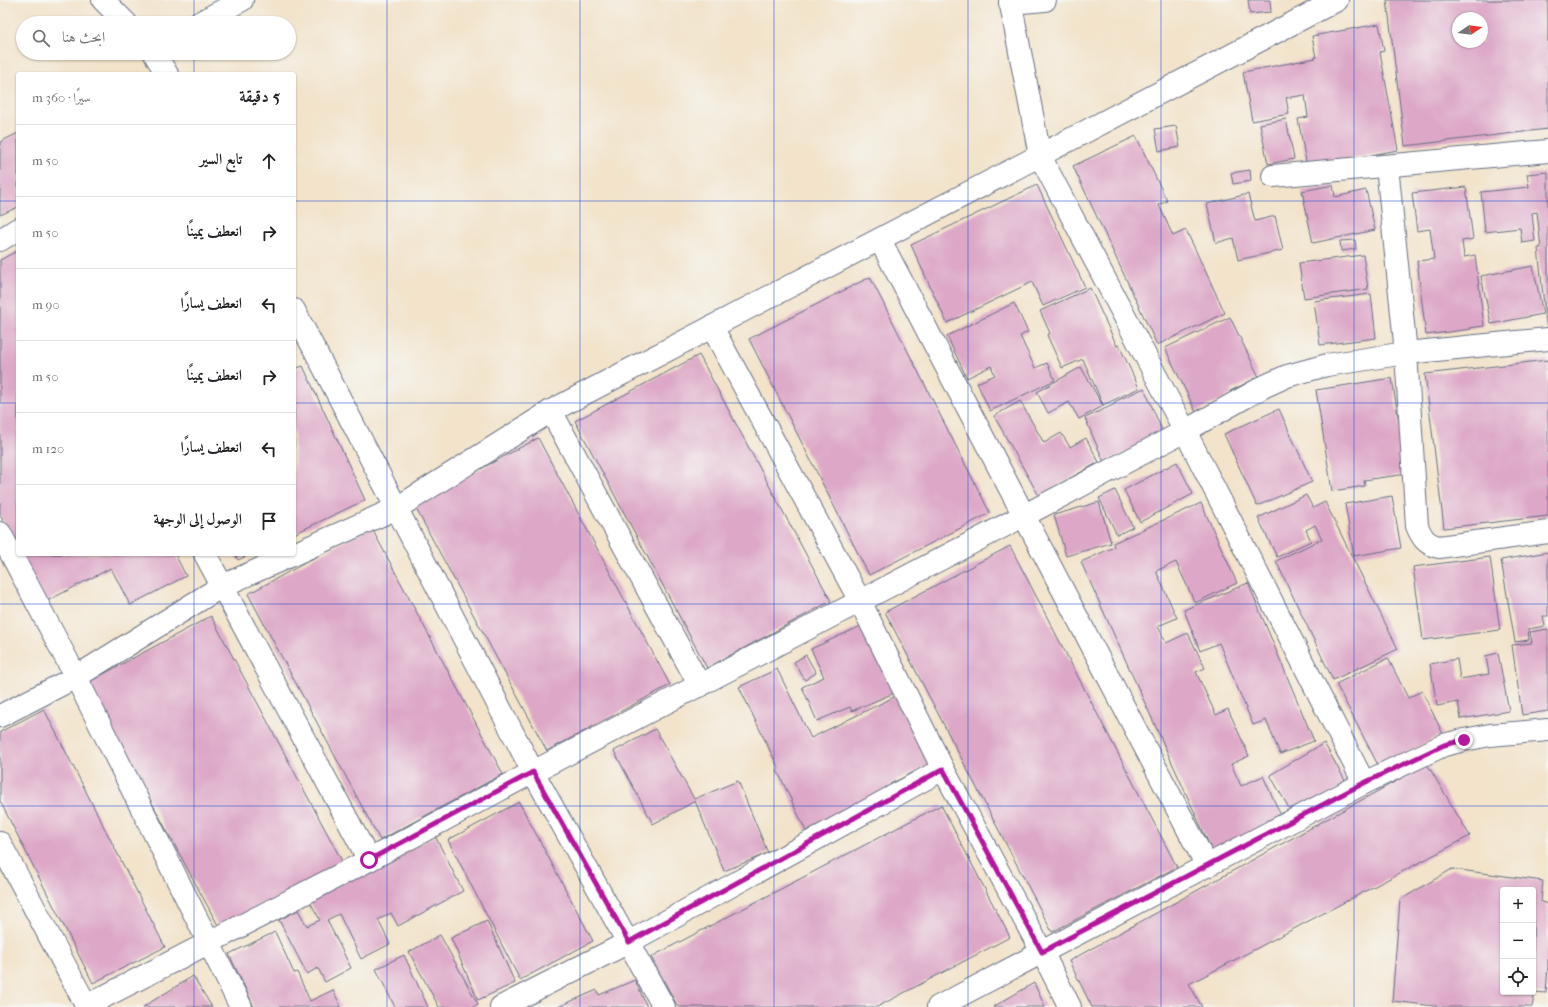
<!DOCTYPE html>
<html lang="ar">
<head>
<meta charset="utf-8">
<style>
  body { margin:0; font-family:"IM FELL French Canon",Amiri,serif; background:#f2f2f2; color:#202124; direction:rtl }
  .controls { position:absolute; right:12px; bottom:12px; display:grid; overflow:hidden; border-radius:4px; box-shadow:0 1px 3px #0004 }
  .controls button { width:36px; height:36px; display:grid; place-items:center; padding:0; border:0; border-bottom:1px solid #e0e0e0; background:#fff; color:#202124; font:20px sans-serif }
  .compass { position:absolute; left:1452px; top:12px; width:36px; height:36px; border-radius:50%; background:#fff; box-shadow:0 1px 3px #0004; rotate:77deg }
  .stop { position:absolute; width:12px; height:12px; margin:-9px; border:3px solid #b5179e; border-radius:50%; background:#fff }
  .stop.end { background:#b5179e; border-color:#fff; box-shadow:0 1px 4px #0008 }
  .list { margin:0; padding:0; list-style:none }
  h2 { display:flex; justify-content:space-between; align-items:center; height:52px; margin:0; padding:0 16px; font-size:17px }
  h2 small { font-size:13px; font-weight:400; color:#757577 }
  .list li { display:grid; grid-template-columns:26px 1fr auto; gap:12px; align-items:center; box-sizing:border-box; height:72px; padding:0 16px; border-top:1px solid #e0e0e0 }
  .list b { display:block; font-size:15px; white-space:nowrap }
  .list em { font-size:13px; font-style:normal; color:#757577 }
  .icon { flex:none; width:22px; height:22px; fill:none; stroke:currentColor; stroke-width:2; stroke-linecap:round; stroke-linejoin:round }
  .map { position:relative; flex:none; width:1548px; height:1007px; overflow:hidden; direction:ltr }
  .search { position:absolute; background:#fff; box-shadow:0 1px 3px #0004; left:16px; top:16px; width:280px; height:44px; display:flex; align-items:center; gap:10px; box-sizing:border-box; padding:0 14px; border-radius:22px; color:#757577; font-size:15px }
  .panel { position:absolute; background:#fff; box-shadow:0 1px 3px #0004; left:16px; top:72px; width:280px; height:484px; border-radius:4px; direction:rtl }
  .map>svg:first-child { display:block }
</style>
</head>
<body>
<div class="map">
<svg width="1548" height="1007" viewBox="0 0 1548 1007">
  <rect width="100%" height="100%" fill="#f6f6f2"/>
  <filter id="ink" filterUnits="userSpaceOnUse"><feTurbulence type="fractalNoise" baseFrequency=".025" numOctaves="2"/><feDisplacementMap in="SourceGraphic" scale="8" xChannelSelector="R" yChannelSelector="G"/><feConvolveMatrix kernelMatrix="1 2 1 2 8 2 1 2 1" color-interpolation-filters="sRGB"/></filter>
  <filter id="wash" filterUnits="userSpaceOnUse"><feTurbulence type="fractalNoise" baseFrequency=".012" numOctaves="4" result="noise"/><feDisplacementMap in="SourceGraphic" scale="16" xChannelSelector="R" yChannelSelector="G"/><feGaussianBlur stdDeviation="0.9" result="paint"/><feColorMatrix in="noise" values="0 0 0 0 0 0 0 0 0 0 0 0 0 0 0 0 0 1.4 0 .05"/><feComposite in="paint" operator="in"/></filter>
  <g filter="url(#wash)">
    <rect width="100%" height="100%" fill="#f2e3ca"/>
    <g id="blocks">
      <g fill="#dda8c7" fill-rule="evenodd">
        <path d="M1248,0H1270L1271,12L1250,14Z"/>
        <path d="M1387,0H1548V129L1405,146ZM1458,18H1482V42H1458Z"/>
        <path d="M1379,24L1384,51L1380,52L1398,150L1307,167L1298,119L1308,117L1305,95L1286,98L1289,114L1252,121L1243,72L1316,58L1312,36Z"/>
        <path d="M1286,119L1294,159L1268,164L1260,124Z"/>
        <path d="M1176,126L1180,147L1159,151L1155,129Z"/>
        <path d="M18,133V207L0,215V142Z"/>
        <path d="M1136,136L1167,201L1159,205L1173,236L1186,230L1225,313L1157,345L1073,166Z"/>
        <path d="M1250,170L1251,181L1233,184L1231,173Z"/>
        <path d="M1548,172V324H1546L1538,248H1541L1537,212L1532,213L1535,241L1522,243L1520,228L1485,232L1481,192L1529,187L1527,174Z"/>
        <path d="M1037,185L1085,287L1043,306L1032,282L947,323L911,245Z"/>
        <path d="M1333,185L1335,197L1366,190L1375,230L1313,243L1302,191Z"/>
        <path d="M1466,187L1473,239L1462,241L1464,257L1475,255L1484,326L1470,328L1471,329L1426,335L1417,261L1434,259L1430,229L1417,231L1412,193Z"/>
        <path d="M1248,194L1255,221L1275,216L1283,250L1238,260L1233,238L1216,243L1207,204Z"/>
        <path d="M1355,240L1356,249L1341,251L1340,241Z"/>
        <path d="M17,251L18,253V549L0,515V260Z"/>
        <path d="M1363,255L1368,289L1304,298L1299,263Z"/>
        <path d="M1533,266L1543,314L1491,324L1481,276Z"/>
        <path d="M870,277L990,513L869,575L749,339Z"/>
        <path d="M1090,288L1117,346L1119,345L1139,388L1103,405L1083,359L1062,368L1047,335L1050,333L1040,311Z"/>
        <path d="M1371,294L1376,338L1320,345L1314,301Z"/>
        <path d="M1014,303L1028,332L1020,336L1035,368L1047,363L1055,380L990,411L977,383L995,375L991,366L967,378L947,336Z"/>
        <path d="M1230,317L1259,377L1230,391L1232,394L1196,412L1165,348Z"/>
        <path d="M699,355L831,601L707,668L575,421Z"/>
        <path d="M1548,360V516L1444,528L1425,374Z"/>
        <path d="M303,366L365,500L294,534V369Z"/>
        <path d="M1081,367L1103,406L1079,419L1069,402L1048,413L1037,392Z"/>
        <path d="M1392,378L1407,474L1364,480L1365,486L1332,491L1316,390Z"/>
        <path d="M1144,388L1164,435L1104,462L1085,418L1115,404L1114,402Z"/>
        <path d="M1020,401L1044,443L1061,433L1070,447L1086,438L1099,462L1039,496L994,416Z"/>
        <path d="M1279,409L1312,482L1257,506L1224,434Z"/>
        <path d="M538,438L670,685L547,751L414,505Z"/>
        <path d="M1177,462L1193,494L1140,522L1124,490Z"/>
        <path d="M1115,490L1133,527L1117,535L1099,498Z"/>
        <path d="M1306,495L1313,508L1325,502L1398,649L1333,680L1276,561L1322,539L1315,525L1306,530L1311,541L1277,557L1258,518Z"/>
        <path d="M1392,496L1401,548L1354,556L1345,504Z"/>
        <path d="M1099,502L1111,543L1066,556L1054,515Z"/>
        <path d="M1201,503L1237,583L1195,603L1176,562L1156,571L1177,618L1158,626L1166,643L1188,633L1205,668L1196,672L1216,715L1228,709L1249,756L1231,764L1241,786L1263,776L1283,820L1213,853L1081,562L1114,547L1113,543Z"/>
        <path d="M371,527L503,774L380,840L248,594Z"/>
        <path d="M1010,546L1177,867L1052,932L885,612Z"/>
        <path d="M1548,552V616H1543L1545,626L1528,629L1529,640L1515,642L1501,560Z"/>
        <path d="M20,554H175L186,576L130,605L111,568L45,602Z"/>
        <path d="M235,554H251L238,560Z"/>
        <path d="M1490,557L1500,630L1423,640L1413,567Z"/>
        <path d="M1248,583L1314,741L1280,754L1266,720L1253,725L1219,643L1200,651L1184,610Z"/>
        <path d="M211,616L343,863L220,929L87,683Z"/>
        <path d="M863,625L894,693L852,711L850,707L817,721L802,687L824,677L811,649Z"/>
        <path d="M1548,629V711L1522,715L1512,645L1532,643L1530,632Z"/>
        <path d="M1498,653L1509,711L1461,719L1458,702L1437,706L1430,664L1457,659L1460,679L1489,674L1486,656Z"/>
        <path d="M806,655L816,673L805,680L794,662Z"/>
        <path d="M1388,658L1408,698L1422,691L1443,734L1379,767L1336,684Z"/>
        <path d="M777,669L811,738L896,696L929,765L890,784L892,789L806,831L777,770L779,769L739,687Z"/>
        <path d="M44,709L165,947L93,983L0,801V732Z"/>
        <path d="M655,729L694,799L738,781L768,853L724,871L695,801L653,824L614,751Z"/>
        <path d="M1324,743L1347,784L1293,815L1270,775Z"/>
        <path d="M1427,764L1470,836L1189,984L1202,1007H1092L1069,961Z"/>
        <path d="M519,802L593,941L520,980L448,840Z"/>
        <path d="M941,805L1010,937L877,1007H678L651,957Z"/>
        <path d="M435,836L463,891L398,926L391,913L378,920L390,944L361,959L339,914L327,920L351,968L325,982L318,968L307,974L279,920L298,910L307,926L320,920L309,900Z"/>
        <path d="M1452,869L1543,881L1541,902L1548,904V966L1546,993L1535,992L1532,1007H1443L1392,1001L1400,900ZM1503,890H1533V992H1503Z"/>
        <path d="M487,921L515,983L478,1000L451,938Z"/>
        <path d="M275,932L294,973L297,972L310,1001L333,990L341,1007H254L229,954Z"/>
        <path d="M440,935L478,1004L473,1007H439L409,952Z"/>
        <path d="M404,955L428,1007H395L376,969Z"/>
        <path d="M193,976L212,1007H143Z"/>
        <path d="M635,980L647,1007H558L597,990L599,995Z"/>
        <path d="M1034,983L1045,1007H993Z"/>
      </g>
    </g>
  </g>
  <g filter="url(#ink)">
    <use href="#blocks" fill-opacity="0" stroke="#666e84" stroke-width="1"/>
    <g fill="none" stroke-linecap="round" stroke-linejoin="round">
      <defs>
        <g id="minor">
          <path d="M103,0L126,23"/>
          <path d="M1010,0L1040,156L1185,431L1364,783"/>
          <path d="M1010,3L1045,0"/>
          <path d="M199,23L242,0"/>
          <path d="M154,53L167,74"/>
          <path d="M1387,166L1406,353L1417,526C1422,538 1426,544 1439,547L1548,532"/>
          <path d="M1273,176L1548,151"/>
          <path d="M0,240L18,229"/>
          <path d="M880,240L1207,866"/>
          <path d="M294,310L533,772L664,1007"/>
          <path d="M712,327L860,601L943,769L1042,952L1070,1007"/>
          <path d="M551,411L700,686"/>
          <path d="M0,533L76,677L241,1007"/>
          <path d="M205,554L369,860"/>
          <path d="M294,554L397,508L551,411L1337,0"/>
          <path d="M0,716L76,677L222,586L294,554"/>
          <path d="M0,843L87,1007"/>
          <path d="M86,1006L369,860L533,772L1025,515L1185,431L1265,386L1287,376L1327,365L1406,353L1548,339"/>
          <path d="M501,1007L629,942L943,769"/>
          <path d="M938,1007L1364,783L1444,745L1464,740L1490,735L1548,730"/>
        </g>
      </defs>
      <use href="#minor" stroke="#666e84" stroke-width="24"/>
      <use href="#minor" stroke="#fff" stroke-width="22"/>
    </g>
  </g>
  <g fill="none" stroke-linecap="round" stroke-linejoin="round" filter="url(#ink)">
    <path stroke="#b5179e" stroke-width="5" d="M369,860L533,772L629,942L943,769L1042,952L1364,783L1444,745L1464,740"/>
  </g>
  <path fill="none" stroke="#1d4ed8" stroke-width="1" stroke-opacity="0.55" d="M194,0V23M387,0V1007M580,0V1007M774,0V1007M968,0V1007M1161,0V1007M1354,0V1007M194,53V74M0,201H18M294,201H1548M0,403H18M294,403H1548M194,554V1007M0,604H1548M0,806H1548"/>
</svg>
<div class="controls">
<button>+</button>
<button>−</button>
<button><svg class="icon" aria-label="locate" viewBox="0 0 24 24"><circle cx="12" cy="12" r="6"/><path d="M12 2v4M12 18v4M2 12h4M18 12h4"/></svg></button>
</div>
<svg class="compass" viewBox="-18 -18 36 36"><path d="M0-13l5 13h-10z" fill="#e53935"/><path d="M0 13l5-13h-10z" fill="#757577"/></svg>
<div class="stop" style="left:369px;top:860px"></div>
<div class="stop end" style="left:1464px;top:740px"></div>
<div class="search"><svg class="icon" aria-label="search" viewBox="0 0 24 24"><circle cx="10" cy="10" r="6"/><path d="M15 15l6 6"/></svg>ابحث هنا</div>
<section class="panel">
<h2>5 دقيقة<small>سيرًا · 360 m</small></h2>
<ul class="list">
<li><svg class="icon" aria-label="ahead" viewBox="0 0 24 24"><path d="M12 20V5M6 11l6-6 6 6"/></svg><div><b>تابع السير</b></div><em>50 m</em></li>
<li><svg class="icon" aria-label="right" viewBox="0 0 24 24"><path d="M7 20v-9h11M14 6l5 5-5 5"/></svg><div><b>انعطف يمينًا</b></div><em>50 m</em></li>
<li><svg class="icon" aria-label="left" viewBox="0 0 24 24"><path d="M17 20v-9H6M10 6l-5 5 5 5"/></svg><div><b>انعطف يسارًا</b></div><em>90 m</em></li>
<li><svg class="icon" aria-label="right" viewBox="0 0 24 24"><path d="M7 20v-9h11M14 6l5 5-5 5"/></svg><div><b>انعطف يمينًا</b></div><em>50 m</em></li>
<li><svg class="icon" aria-label="left" viewBox="0 0 24 24"><path d="M17 20v-9H6M10 6l-5 5 5 5"/></svg><div><b>انعطف يسارًا</b></div><em>120 m</em></li>
<li><svg class="icon" aria-label="arrive" viewBox="0 0 24 24"><path d="M6 21V4h12l-3 4 3 4H6"/></svg><div><b>الوصول إلى الوجهة</b></div></li>
</ul>
</section>
</div>
</body>
</html>
